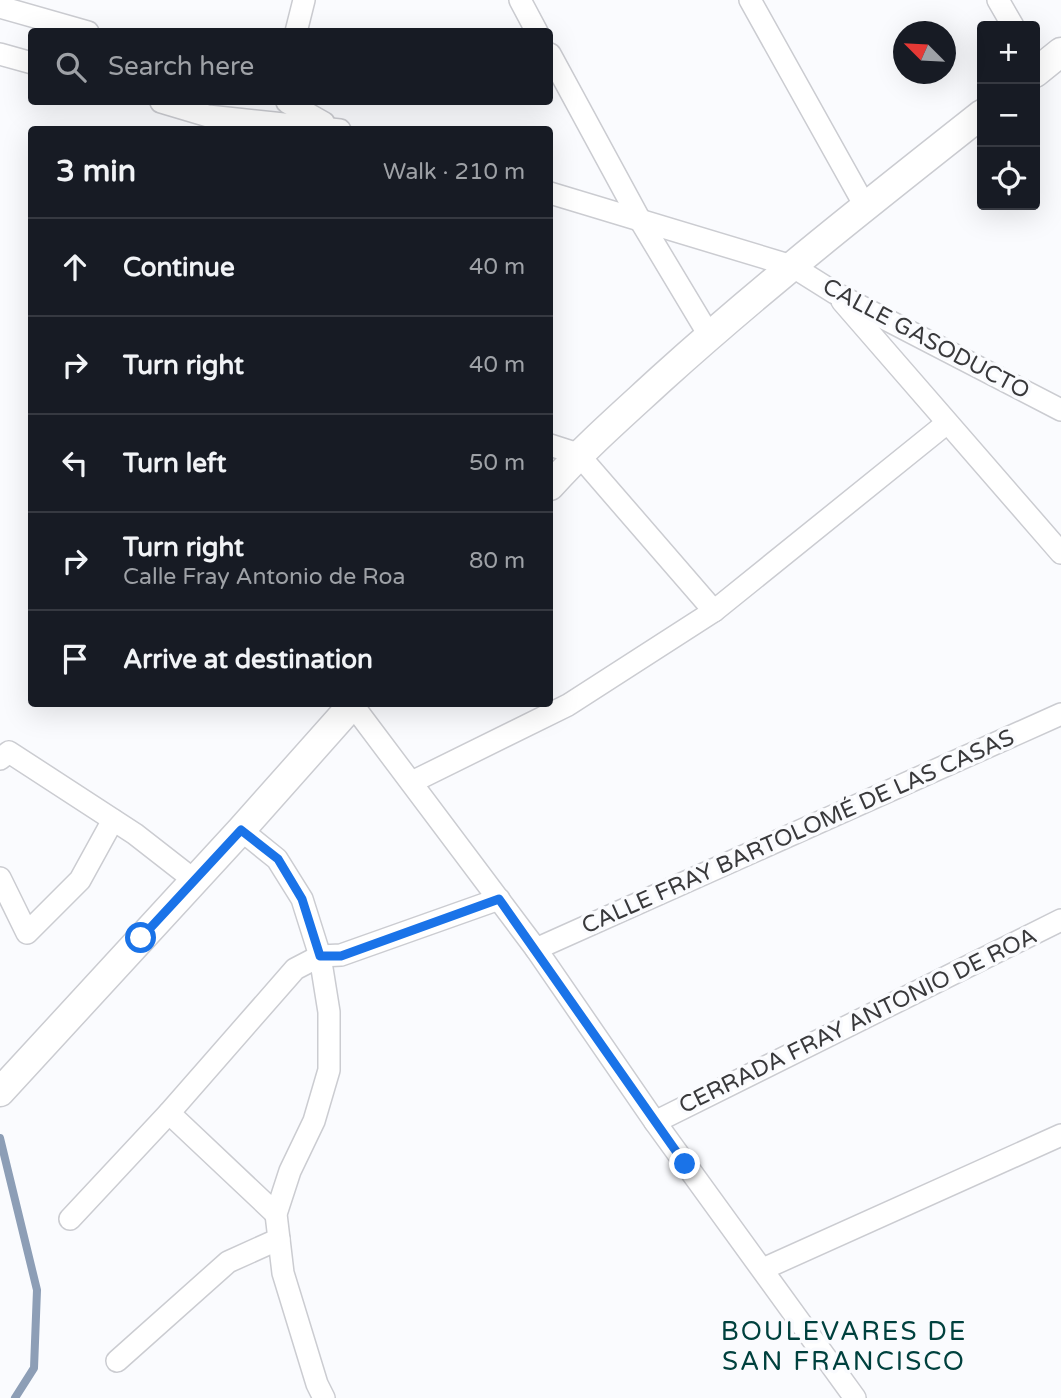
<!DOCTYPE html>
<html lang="en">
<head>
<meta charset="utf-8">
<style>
  body { margin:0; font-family:"Varela Round",sans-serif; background:#242831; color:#f1f3f6 }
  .controls { position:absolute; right:21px; top:21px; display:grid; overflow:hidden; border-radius:7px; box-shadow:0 7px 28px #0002 }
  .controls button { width:63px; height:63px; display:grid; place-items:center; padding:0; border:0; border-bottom:2px solid #363941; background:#171b24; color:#f1f3f6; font:35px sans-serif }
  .compass { position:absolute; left:893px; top:21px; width:63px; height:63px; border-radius:50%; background:#171b24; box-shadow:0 7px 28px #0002; rotate:294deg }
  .stop { position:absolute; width:21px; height:21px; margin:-16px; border:5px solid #1a73e8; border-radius:50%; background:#fff }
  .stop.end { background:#1a73e8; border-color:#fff; box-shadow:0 2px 7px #0008 }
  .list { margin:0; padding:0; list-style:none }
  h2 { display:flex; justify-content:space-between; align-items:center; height:91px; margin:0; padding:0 28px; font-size:30px }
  h2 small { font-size:23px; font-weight:400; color:#9ea1a6 }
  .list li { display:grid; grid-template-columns:46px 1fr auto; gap:21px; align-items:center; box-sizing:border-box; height:98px; padding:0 28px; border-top:2px solid #363941 }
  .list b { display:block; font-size:26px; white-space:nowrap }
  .list p { margin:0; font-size:23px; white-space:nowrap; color:#9ea1a6 }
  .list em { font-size:23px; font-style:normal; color:#9ea1a6 }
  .icon { flex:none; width:38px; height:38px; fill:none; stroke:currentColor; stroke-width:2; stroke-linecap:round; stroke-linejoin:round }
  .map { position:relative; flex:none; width:1061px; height:1398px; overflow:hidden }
  .search { position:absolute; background:#171b24; box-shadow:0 7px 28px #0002; left:28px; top:28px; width:525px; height:77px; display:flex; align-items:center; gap:18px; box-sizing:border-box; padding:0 24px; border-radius:7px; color:#9ea1a6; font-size:26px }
  .panel { position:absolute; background:#171b24; box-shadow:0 7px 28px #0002; left:28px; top:126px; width:525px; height:581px; border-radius:7px }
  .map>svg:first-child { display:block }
</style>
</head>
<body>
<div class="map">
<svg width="1061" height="1398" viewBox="0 0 1061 1398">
  <rect width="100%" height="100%" fill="#fafbfe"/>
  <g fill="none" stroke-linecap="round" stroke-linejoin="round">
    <path stroke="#8d9eb6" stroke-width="8" d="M0,1138L37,1290L34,1368L15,1398"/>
    <defs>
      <g id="minor">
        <path d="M520,0L537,32"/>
        <path d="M750,0L865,206"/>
        <path d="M998,0L1013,26"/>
        <path d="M0,7L88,32"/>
        <path d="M296,32L304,0"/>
        <path d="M0,54L32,63"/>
        <path d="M550,54L640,220L709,335"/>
        <path d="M161,102L208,116L340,130"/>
        <path d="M287,102L324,123"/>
        <path d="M550,193L792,266L835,293L1061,410"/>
        <path d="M842,301L1061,553"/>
        <path d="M550,445L578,454L714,611"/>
        <path d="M352,704L536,949L655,1122L855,1398"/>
        <path d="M0,759L9,752L135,834L194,880"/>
        <path d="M412,782L568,705L714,611L947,423"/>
        <path d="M241,830L277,859L302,899L320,956L329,1012V1070L314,1121L290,1171L276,1214L283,1273L317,1384L324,1398"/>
        <path d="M0,878L27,933L80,880L113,820"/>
        <path d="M536,949L1061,714"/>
        <path d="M169,1113L276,1214"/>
        <path d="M655,1122L1061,920"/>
        <path d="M70,1219L169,1113L295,969L320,956L341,955L499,899"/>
        <path d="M763,1269L1061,1135"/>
        <path d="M117,1361L228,1262L279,1239"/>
      </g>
      <g id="tertiary">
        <path d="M1035,73L1061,52"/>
        <path d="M550,486C584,448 623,414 661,379C764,286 873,200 982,114"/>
        <path d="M0,1092L241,830L353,704"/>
      </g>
    </defs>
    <use href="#minor" stroke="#cbccd1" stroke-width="24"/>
    <use href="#tertiary" stroke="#cbccd1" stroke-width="31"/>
    <use href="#minor" stroke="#fff" stroke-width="21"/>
    <use href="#tertiary" stroke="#fff" stroke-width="28"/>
  </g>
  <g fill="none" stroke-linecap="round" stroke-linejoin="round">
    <path stroke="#1a73e8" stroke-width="9" d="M141,938L241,830L278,859L302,899L320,956H341L499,899L685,1164"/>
  </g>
  <g text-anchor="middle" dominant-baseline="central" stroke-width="7" stroke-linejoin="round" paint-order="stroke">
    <g font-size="23" fill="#39393b" stroke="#fafbfe">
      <text transform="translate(926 339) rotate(28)">CALLE GASODUCTO</text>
      <text transform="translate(798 832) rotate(-24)">CALLE FRAY BARTOLOMÉ DE LAS CASAS</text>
      <text transform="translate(858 1021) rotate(-26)">CERRADA FRAY ANTONIO DE ROA</text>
    </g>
    <g font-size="26" letter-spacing="2" fill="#00413e" stroke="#fafbfe">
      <text x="844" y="1331">BOULEVARES DE<tspan x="844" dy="30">SAN FRANCISCO</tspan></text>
    </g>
  </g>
</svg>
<div class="controls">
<button>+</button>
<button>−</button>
<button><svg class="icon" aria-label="locate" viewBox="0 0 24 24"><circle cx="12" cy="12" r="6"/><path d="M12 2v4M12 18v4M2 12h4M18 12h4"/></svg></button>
</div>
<svg class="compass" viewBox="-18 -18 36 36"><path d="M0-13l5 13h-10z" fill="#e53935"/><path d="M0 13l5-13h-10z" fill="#9ea1a6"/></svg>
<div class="stop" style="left:141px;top:938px"></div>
<div class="stop end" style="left:685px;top:1164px"></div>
<div class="search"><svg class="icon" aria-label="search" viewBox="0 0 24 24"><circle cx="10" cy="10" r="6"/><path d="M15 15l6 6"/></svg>Search here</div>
<section class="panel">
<h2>3 min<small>Walk · 210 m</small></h2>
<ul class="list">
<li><svg class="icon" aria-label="ahead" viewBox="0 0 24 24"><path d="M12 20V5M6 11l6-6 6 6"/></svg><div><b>Continue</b></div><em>40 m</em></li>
<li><svg class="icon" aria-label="right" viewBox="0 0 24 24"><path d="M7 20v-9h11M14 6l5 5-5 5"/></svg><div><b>Turn right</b></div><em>40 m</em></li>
<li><svg class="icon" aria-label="left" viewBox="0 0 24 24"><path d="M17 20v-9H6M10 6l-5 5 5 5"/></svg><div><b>Turn left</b></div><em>50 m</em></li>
<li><svg class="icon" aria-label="right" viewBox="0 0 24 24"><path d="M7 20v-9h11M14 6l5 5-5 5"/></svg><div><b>Turn right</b><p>Calle Fray Antonio de Roa</p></div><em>80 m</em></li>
<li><svg class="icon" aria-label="arrive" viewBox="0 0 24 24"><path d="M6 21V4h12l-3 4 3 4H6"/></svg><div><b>Arrive at destination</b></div></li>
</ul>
</section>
</div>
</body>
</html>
